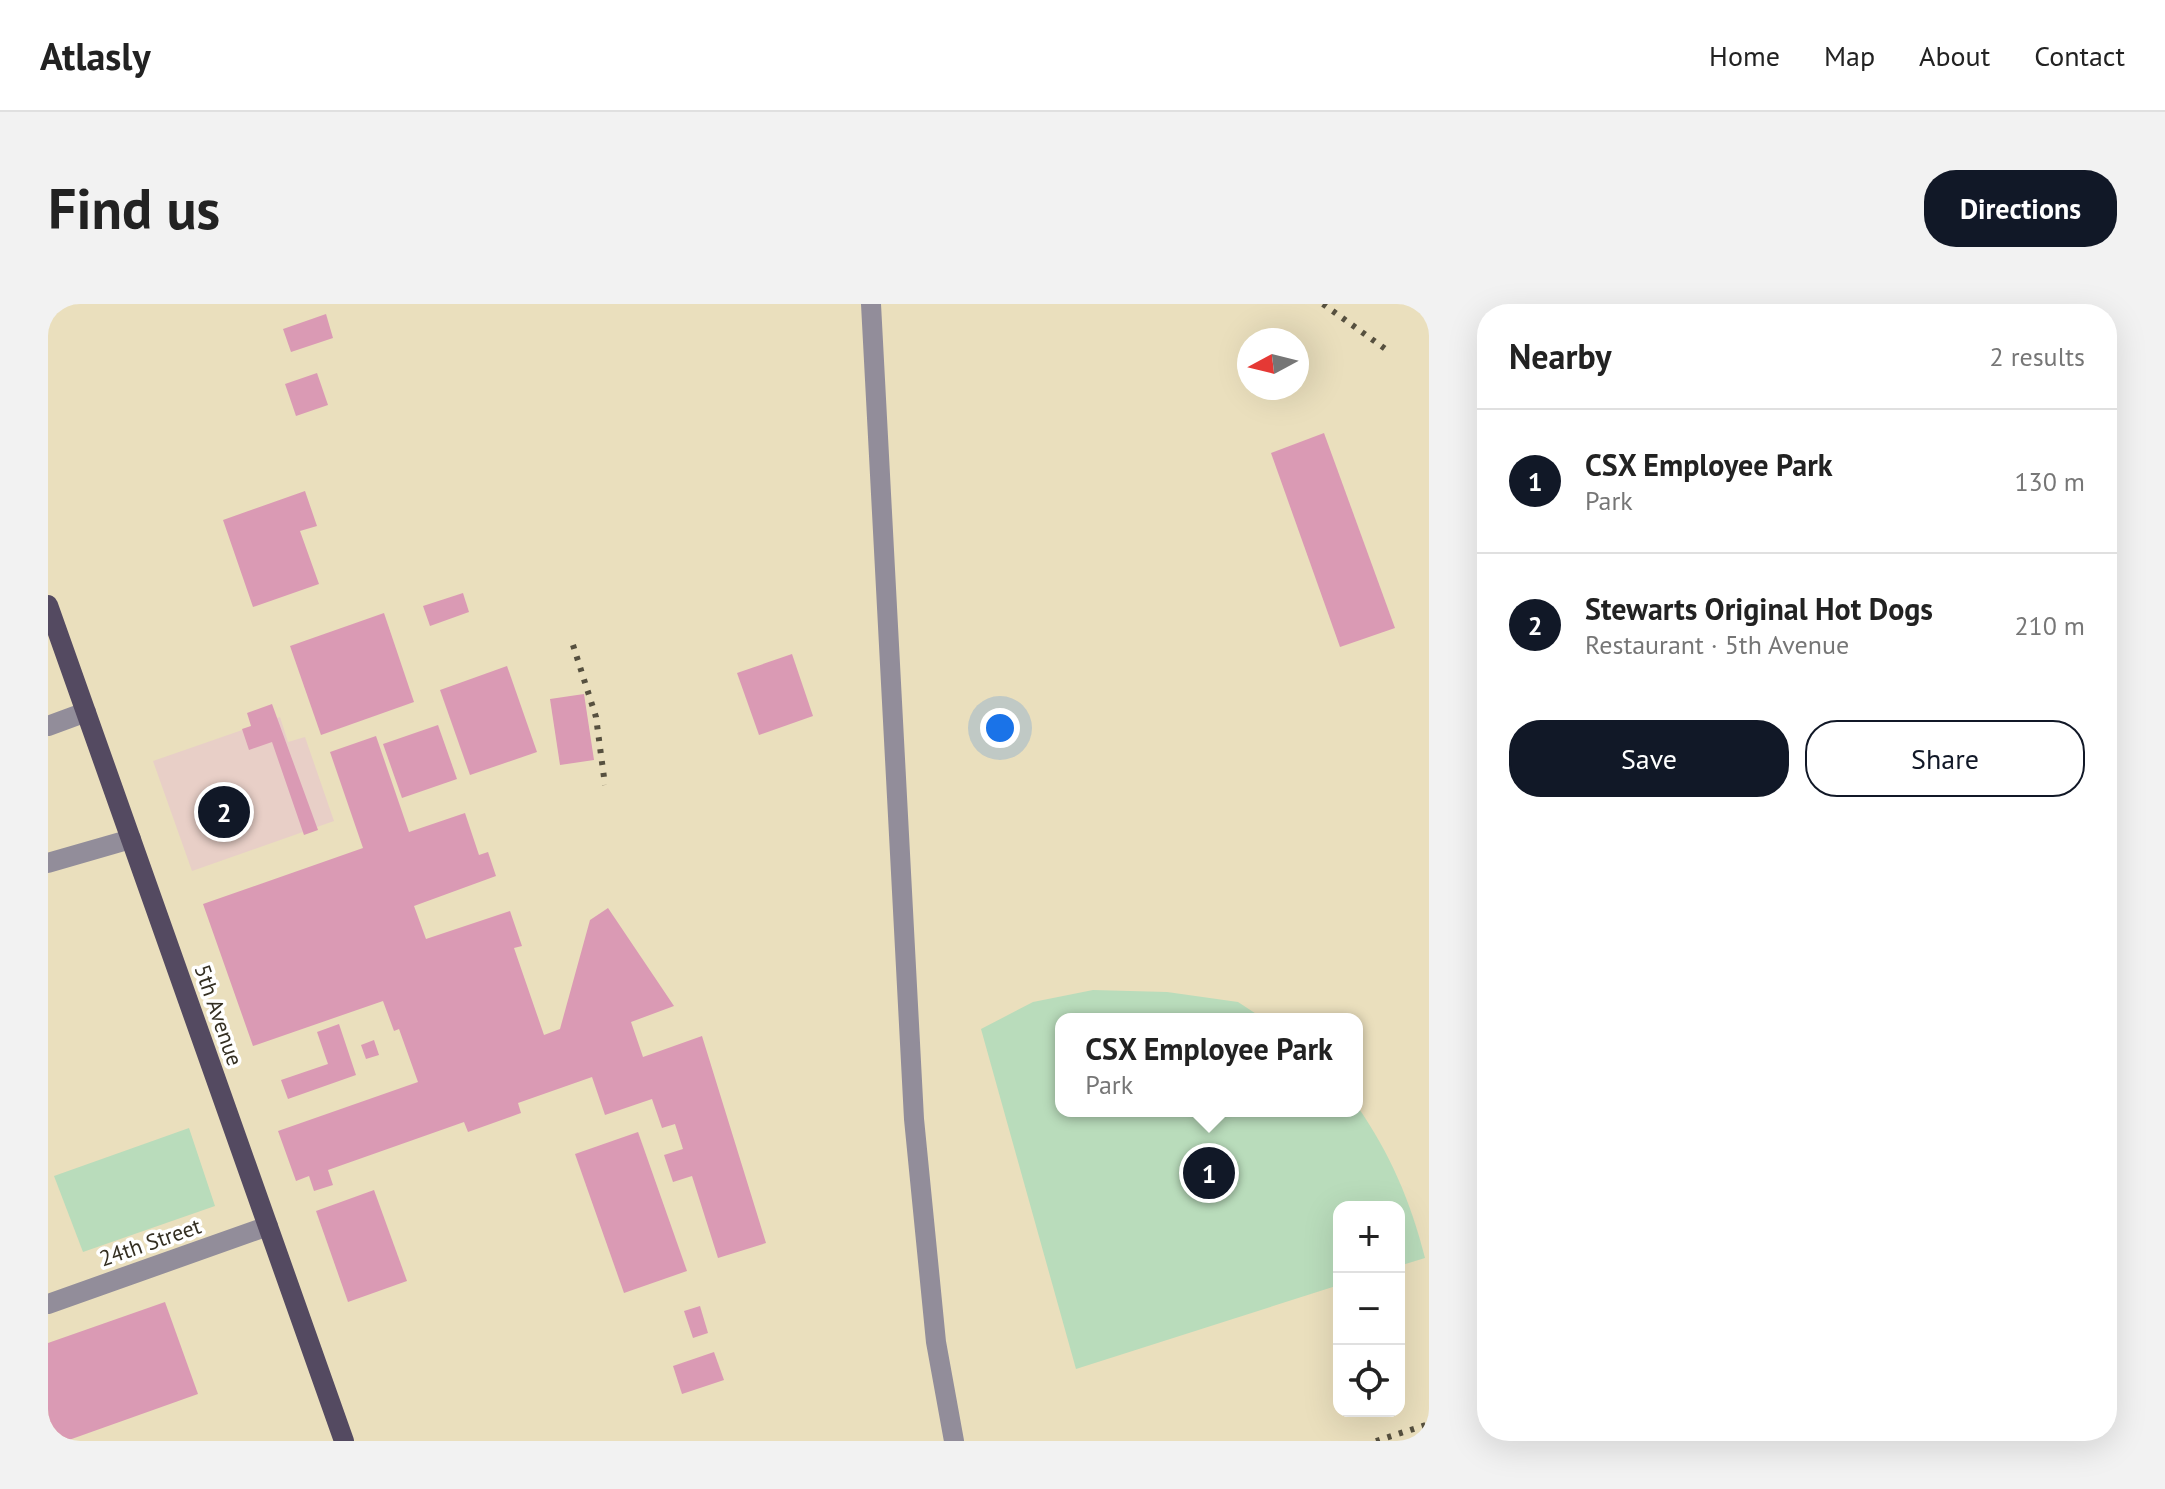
<!DOCTYPE html>
<html lang="en">
<head>
<meta charset="utf-8">
<style>
  body { margin:0; font-family:"PT Sans",sans-serif; background:#f2f2f2; color:#222 }
  .controls { position:absolute; right:24px; bottom:24px; display:grid; overflow:hidden; border-radius:16px; box-shadow:0 8px 32px #0002 }
  .controls button { width:72px; height:72px; display:grid; place-items:center; padding:0; border:0; border-bottom:2px solid #e0e0e0; background:#fff; color:#222; font:40px sans-serif }
  .compass { position:absolute; left:1189px; top:24px; width:72px; height:72px; border-radius:50%; background:#fff; box-shadow:0 8px 32px #0002; rotate:263deg }
  .you { position:absolute; left:952px; top:424px; width:28px; height:28px; margin:-20px; border:6px solid #fff; border-radius:50%; background:#1a73e8; box-shadow:0 0 0 12px #1a73e833 }
  .badge { display:grid; place-items:center; width:52px; height:52px; border-radius:50%; background:#111827; color:#fff; font-size:26px; font-weight:700 }
  .pin { position:absolute; translate:-50% -50%; border:4px solid #fff; box-shadow:0 2px 8px #0006 }
  .popup { position:absolute; left:1007px; top:709px; width:308px; height:104px; box-sizing:border-box; display:grid; place-content:center; border-radius:16px; background:#fff; filter:drop-shadow(0 2px 6px #0005); font-size:26px; white-space:nowrap; color:#767676 }
  .popup b { font-size:30px; color:#222 }
  .popup::after { content:''; position:absolute; left:50%; top:100%; margin-left:-16px; border:16px solid transparent; border-top-color:#fff }
  .list { margin:0; padding:0; list-style:none }
  h2 { display:flex; justify-content:space-between; align-items:center; height:104px; margin:0; padding:0 32px; font-size:34px }
  h2 small { font-size:26px; font-weight:400; color:#767676 }
  .list li { display:grid; grid-template-columns:52px 1fr auto; gap:24px; align-items:center; box-sizing:border-box; height:144px; padding:0 32px; border-top:2px solid #e0e0e0 }
  .list b { display:block; font-size:30px; white-space:nowrap }
  .list p { margin:0; font-size:26px; white-space:nowrap; color:#767676 }
  .list em { font-size:26px; font-style:normal; color:#767676 }
  .actions { display:flex; gap:16px; padding:24px 32px }
  .actions a { flex:1; padding:18px 0; border:2px solid #111827; border-radius:32px; text-align:center; font-size:28px; color:#111827 }
  .actions .main { background:#111827; color:#fff }
  .icon { flex:none; width:44px; height:44px; fill:none; stroke:currentColor; stroke-width:2; stroke-linecap:round; stroke-linejoin:round }
  .map { position:relative; flex:none; width:1381px; height:1137px; overflow:hidden; border-radius:32px }
  header { display:flex; align-items:center; gap:48px; box-sizing:border-box; height:112px; padding:0 40px; background:#fff; border-bottom:2px solid #e0e0e0 }
  header strong { font-size:38px }
  nav { display:flex; gap:44px; margin-inline-start:auto; font-size:28px }
  .intro { display:flex; align-items:center; justify-content:space-between; box-sizing:border-box; height:192px; padding:0 48px }
  h1 { margin:0; font-size:56px }
  .button { padding:20px 36px; border-radius:32px; background:#111827; color:#fff; font-size:28px; font-weight:700 }
  main { display:flex; gap:48px; padding:0 48px }
  aside { flex:1; background:#fff; border-radius:32px; box-shadow:0 8px 32px #0002 }
  .map>svg:first-child { display:block }
</style>
</head>
<body>
<header>
<strong>Atlasly</strong>
<nav><a>Home</a><a>Map</a><a>About</a><a>Contact</a></nav>
</header>
<div class="intro"><h1>Find us</h1><a class="button">Directions</a></div>
<main>
<div class="map">
<svg width="1381" height="1137" viewBox="0 0 1381 1137">
  <rect width="100%" height="100%" fill="#eadfbd"/>
  <path fill="#e8cfc7" d="M232,413L240,438L257,433L286,517L144,567L105,457Z"/>
  <g fill="#b9dcbb">
    <path d="M1045,686L1119,688L1190,698L1216,715H1013V807H1309V802C1342,849 1363,898 1377,954L1351,962V903H1291V981L1028,1065L933,725L985,698Z"/>
    <path d="M141,824L167,902L35,948L6,872Z"/>
  </g>
  <g fill="#da9ab4">
    <path d="M278,10L285,34L243,48L235,25Z"/>
    <path d="M269,69L280,101L248,112L237,80Z"/>
    <path d="M1276,129L1347,324L1292,343L1223,149Z"/>
    <path d="M257,187L269,222L252,227L271,280L205,303L175,216Z"/>
    <path d="M415,289L421,308L382,322L375,302Z"/>
    <path d="M336,309L366,398L273,431L242,342Z"/>
    <path d="M744,350L765,412L711,431L689,369Z"/>
    <path d="M459,362L489,448L422,471L392,386Z"/>
    <path d="M536,390L546,456L512,461L502,395Z"/>
    <path d="M224,400L270,526L256,531L224,438L201,446L194,425L203,422L199,409Z"/>
    <path d="M390,421L409,475L354,494L335,440Z"/>
    <path d="M328,432L361,528L417,509L431,551L440,548L448,572L366,602L378,635L462,607L474,642L466,644L496,731L512,725L542,616L560,604L626,702L583,718L595,753L654,732L718,939L670,954L644,872L625,878L616,851L635,845L627,820L614,824L604,795L557,811L544,773L470,799L473,809L420,828L416,818L280,866L285,881L266,887L261,872L248,877L230,827L370,778L351,725L346,727L335,697L205,742L155,600L315,544L282,448Z"/>
    <path d="M185,490L195,517L168,527L158,500Z"/>
    <path d="M291,720L308,771L240,795L233,776L280,760L269,728Z"/>
    <path d="M326,736L331,751L318,755L313,741Z"/>
    <path d="M590,828L639,967L576,989L527,850Z"/>
    <path d="M326,886L359,977L300,998L268,907Z"/>
    <path d="M117,998L150,1090L18,1137H0V1039Z"/>
    <path d="M652,1002L660,1029L645,1034L636,1007Z"/>
    <path d="M666,1048L676,1076L634,1090L625,1062Z"/>
  </g>
  <g fill="none" stroke-linecap="round" stroke-linejoin="round">
    <g stroke="#928d9a" stroke-width="20">
      <path d="M823,0L866,815L888,1038L906,1137"/>
      <path d="M0,422L38,408"/>
      <path d="M0,559L83,535"/>
      <path d="M0,1000L220,922"/>
    </g>
    <path stroke="#544a61" stroke-width="20" d="M0,301L296,1137"/>
    <g stroke="#56503f" stroke-width="6" stroke-dasharray="4 8" stroke-linecap="butt">
      <path d="M1275,0L1343,49"/>
      <path d="M525,341L548,413L557,481"/>
      <path d="M1328,1137L1381,1120"/>
    </g>
  </g>
  <g text-anchor="middle" dominant-baseline="central" stroke-width="7" stroke-linejoin="round" paint-order="stroke">
    <g font-size="22" fill="#342f22" stroke="#fff">
      <text transform="translate(171 711) rotate(71)">5th Avenue</text>
      <text transform="translate(102 938) rotate(-19)">24th Street</text>
    </g>
  </g>
</svg>
<div class="controls">
<button>+</button>
<button>−</button>
<button><svg class="icon" aria-label="locate" viewBox="0 0 24 24"><circle cx="12" cy="12" r="6"/><path d="M12 2v4M12 18v4M2 12h4M18 12h4"/></svg></button>
</div>
<svg class="compass" viewBox="-18 -18 36 36"><path d="M0-13l5 13h-10z" fill="#e53935"/><path d="M0 13l5-13h-10z" fill="#767676"/></svg>
<div class="you"></div>
<div class="pin badge" style="left:1161px;top:869px">1</div>
<div class="popup"><b>CSX Employee Park</b>Park</div>
<div class="pin badge" style="left:176px;top:508px">2</div>
</div>
<aside>
<h2>Nearby<small>2 results</small></h2>
<ul class="list">
<li><span class="badge">1</span><div><b>CSX Employee Park</b><p>Park</p></div><em>130 m</em></li>
<li><span class="badge">2</span><div><b>Stewarts Original Hot Dogs</b><p>Restaurant · 5th Avenue</p></div><em>210 m</em></li>
</ul>
<div class="actions"><a class="main">Save</a><a>Share</a></div>
</aside>
</main>
</body>
</html>
